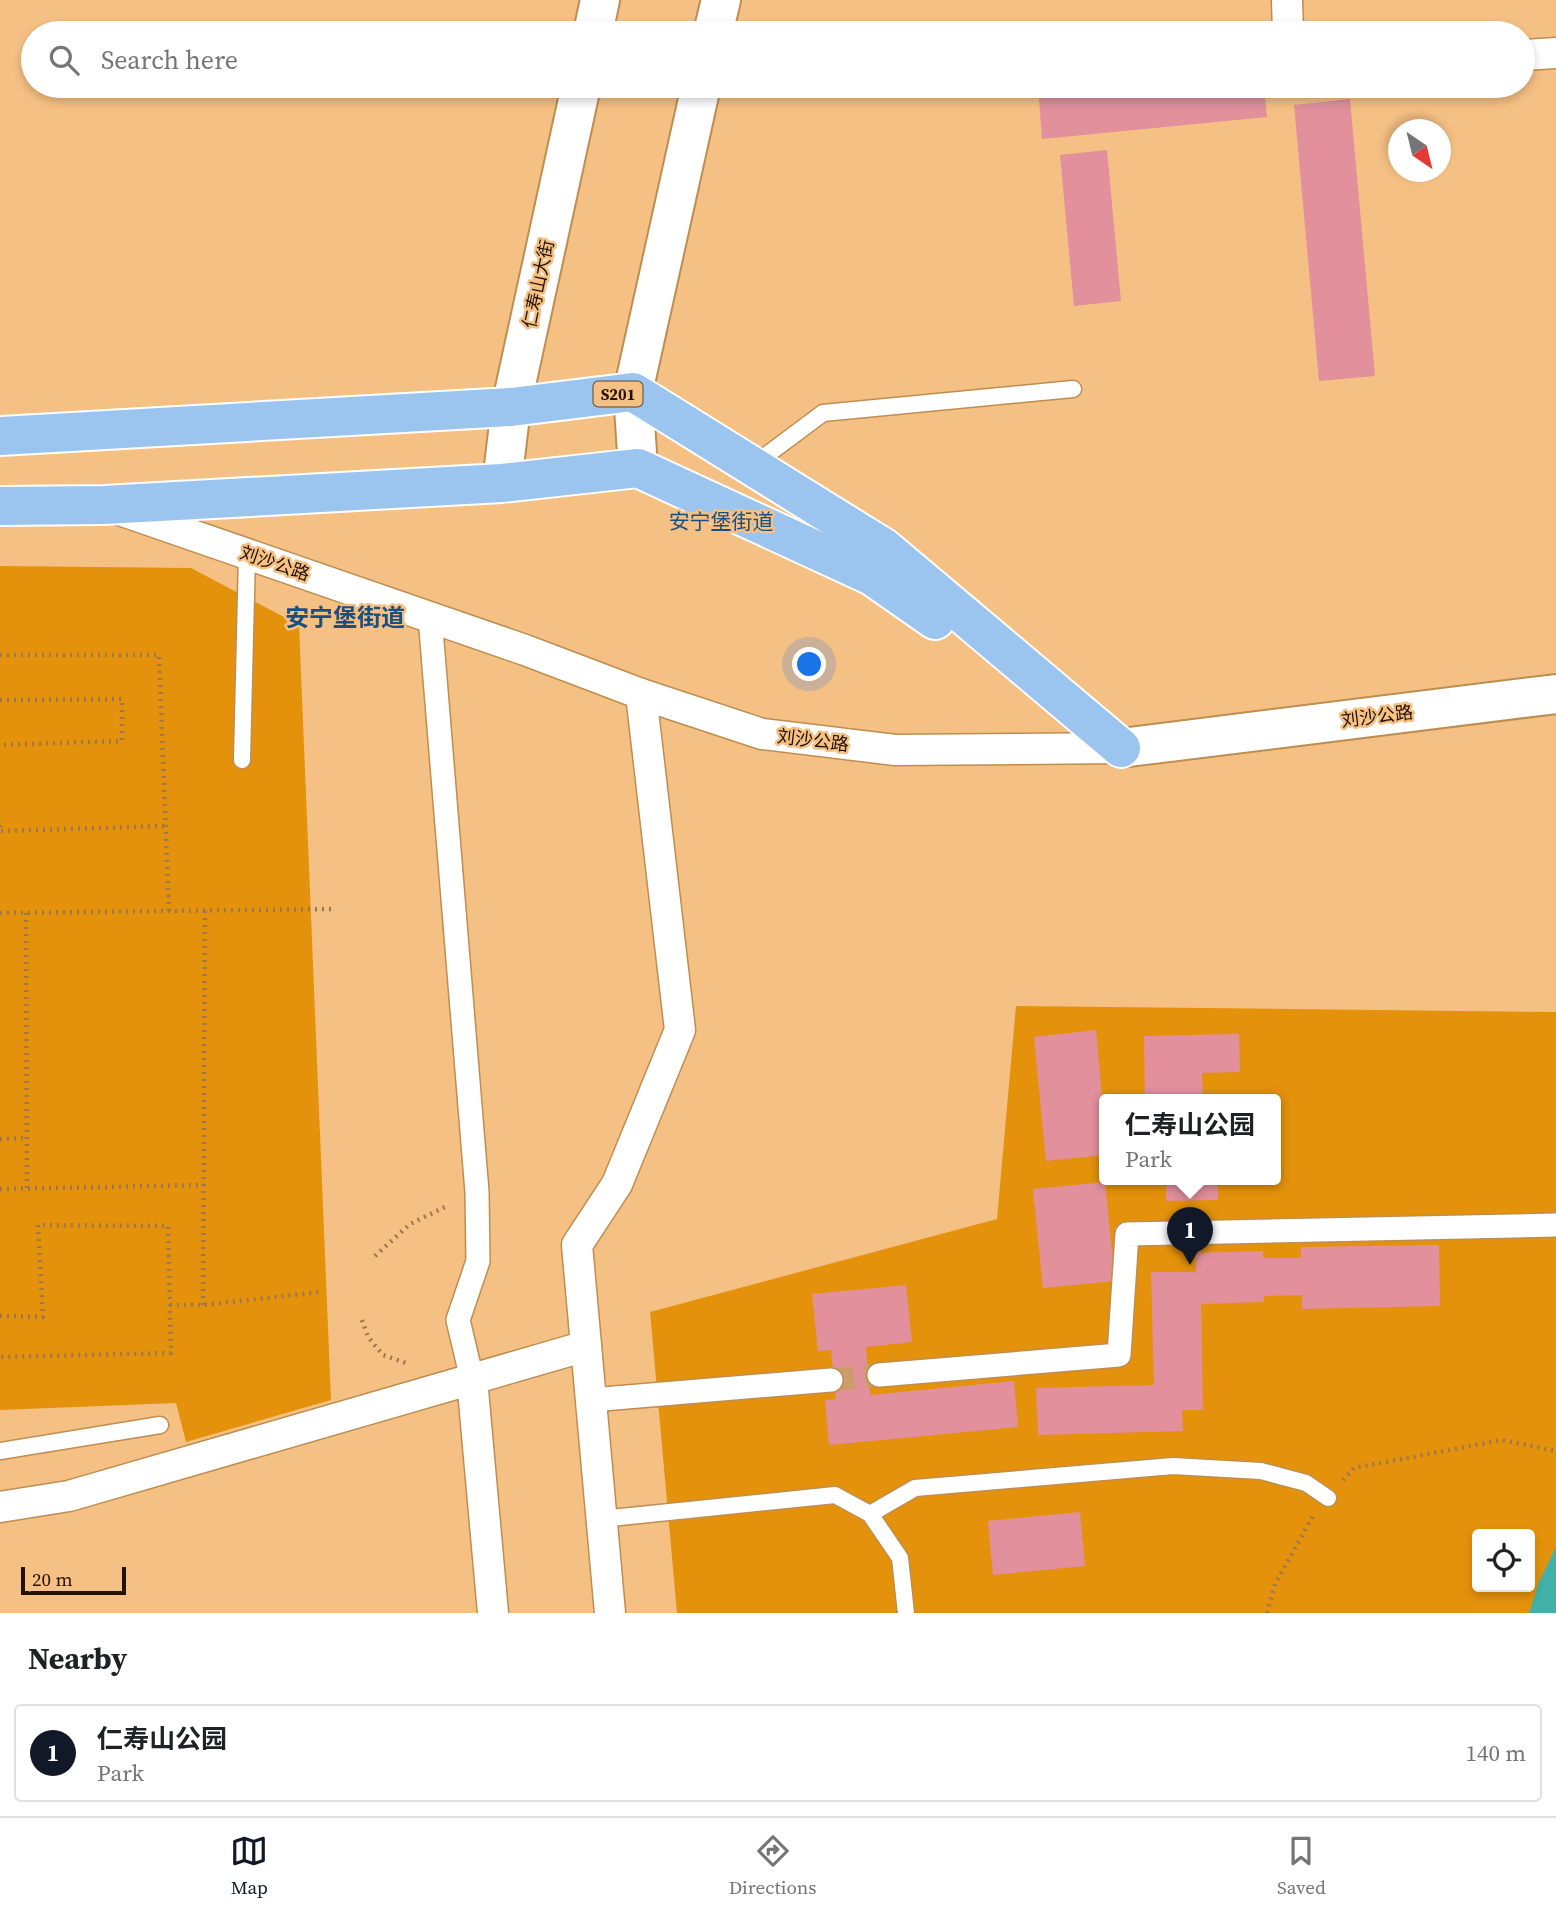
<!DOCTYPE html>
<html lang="en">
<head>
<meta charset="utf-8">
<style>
  body { margin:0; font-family:"Source Serif 4","Noto Sans SC",serif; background:#f2f2f2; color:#202124 }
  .controls { position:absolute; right:21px; bottom:21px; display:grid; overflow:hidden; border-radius:7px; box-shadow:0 4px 10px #0003 }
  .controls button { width:63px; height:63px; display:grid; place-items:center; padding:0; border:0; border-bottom:2px solid #e0e0e0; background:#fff; color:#202124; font:35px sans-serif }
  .compass { position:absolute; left:1388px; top:119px; width:63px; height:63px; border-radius:50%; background:#fff; box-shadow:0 4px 10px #0003; rotate:145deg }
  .scale { position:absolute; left:21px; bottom:18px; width:105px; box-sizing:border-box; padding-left:7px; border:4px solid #241100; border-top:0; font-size:19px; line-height:24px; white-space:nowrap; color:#241100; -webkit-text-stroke:5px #f5c083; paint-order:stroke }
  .you { position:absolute; left:810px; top:665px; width:24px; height:24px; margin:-18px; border:5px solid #fff; border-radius:50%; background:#1a73e8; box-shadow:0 0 0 10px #1a73e833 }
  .badge { display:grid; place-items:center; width:46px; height:46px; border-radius:50%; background:#111827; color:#fff; font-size:23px; font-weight:700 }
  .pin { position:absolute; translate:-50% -58px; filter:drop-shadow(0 2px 4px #0008) }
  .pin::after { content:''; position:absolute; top:37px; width:24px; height:21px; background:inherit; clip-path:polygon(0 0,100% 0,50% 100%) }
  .popup { position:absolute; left:1099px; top:1094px; width:182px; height:91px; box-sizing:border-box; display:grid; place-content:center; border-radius:7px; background:#fff; filter:drop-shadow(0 2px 5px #0005); font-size:23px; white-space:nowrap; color:#757577 }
  .popup b { font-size:26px; color:#202124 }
  .popup::after { content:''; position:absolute; left:50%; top:100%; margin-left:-14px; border:14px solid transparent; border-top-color:#fff }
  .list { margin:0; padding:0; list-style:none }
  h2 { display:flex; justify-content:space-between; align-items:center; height:91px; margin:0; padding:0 28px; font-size:30px }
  h2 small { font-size:23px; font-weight:400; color:#757577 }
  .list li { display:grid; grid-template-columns:46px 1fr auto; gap:21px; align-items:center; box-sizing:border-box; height:98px; margin:0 14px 14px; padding:0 14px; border:2px solid #e0e0e0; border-radius:7px }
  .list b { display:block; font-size:26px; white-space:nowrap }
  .list p { margin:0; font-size:23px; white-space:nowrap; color:#757577 }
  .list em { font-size:23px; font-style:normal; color:#757577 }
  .icon { flex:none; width:38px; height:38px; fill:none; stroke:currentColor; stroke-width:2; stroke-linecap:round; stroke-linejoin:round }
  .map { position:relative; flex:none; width:1556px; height:1613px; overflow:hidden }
  .search { position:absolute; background:#fff; box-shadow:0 4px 10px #0003; left:21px; right:21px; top:21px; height:77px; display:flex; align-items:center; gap:18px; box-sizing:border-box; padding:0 24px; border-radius:38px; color:#757577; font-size:26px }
  .sheet { height:203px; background:#fff }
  nav { display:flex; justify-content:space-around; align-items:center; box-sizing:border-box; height:98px; border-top:2px solid #e0e0e0; background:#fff; font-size:19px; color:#757577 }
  nav a { display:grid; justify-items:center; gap:4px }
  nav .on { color:#111827 }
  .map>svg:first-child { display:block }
</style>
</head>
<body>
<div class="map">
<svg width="1556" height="1613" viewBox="0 0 1556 1613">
  <rect width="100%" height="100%" fill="#f5c083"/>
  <g fill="#e4920c" fill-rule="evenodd">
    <path d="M0,566L191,568L299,625L331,1400L186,1442L176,1403L0,1410Z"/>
    <path d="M1016,1006L1556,1012V1613H677L650,1312L997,1219ZM1104,1099H1276V1179H1104ZM1477,1534H1530V1587H1477Z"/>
  </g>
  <path fill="#41b1aa" d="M1556,1547V1613H1529L1539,1582Z"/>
  <g fill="#e1909c">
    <path d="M1038,86H1264L1267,117L1042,139Z"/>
    <path d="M1350,99L1375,376L1319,381L1294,105Z"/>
    <path d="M1107,150L1121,301L1074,306L1060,155Z"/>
    <path d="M1096,1030L1104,1121V1155L1046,1161L1034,1037Z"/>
    <path d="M1239,1034L1240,1072L1202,1073L1203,1099H1145L1144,1036Z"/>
    <path d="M1166,1179H1218V1200L1166,1201Z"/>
    <path d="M1105,1182L1115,1281L1043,1288L1033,1189Z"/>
    <path d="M1439,1245L1440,1306L1302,1309V1295L1264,1296V1302L1201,1304L1203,1410H1182L1183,1431L1038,1435L1036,1388L1154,1385L1151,1272H1196V1253L1263,1251V1258H1301V1247Z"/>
    <path d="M906,1285L912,1342L866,1347L870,1395L1014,1381L1018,1427L829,1445L825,1400L836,1399L831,1350L818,1351L812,1294Z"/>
    <path d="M1080,1512L1085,1566L993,1575L988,1521Z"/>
  </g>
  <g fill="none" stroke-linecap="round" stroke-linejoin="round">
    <path stroke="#cb9d69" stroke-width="23" stroke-dasharray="23 11" stroke-linecap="butt" d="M831,1380L879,1375"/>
    <defs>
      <g id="service">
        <path d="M752,466L823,413L1073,389"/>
        <path d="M242,760L247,554"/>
        <path d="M0,1451L160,1425"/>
        <path d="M870,1514L915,1488L1173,1466L1261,1471L1306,1483L1328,1498"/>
        <path d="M601,1519L835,1495L870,1514L900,1558L906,1613"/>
      </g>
      <g id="pedestrian">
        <path d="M430,617L477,1192L478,1261L458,1320L472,1379"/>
        <path d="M879,1375L1119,1355L1127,1234L1556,1225"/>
        <path d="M591,1400L831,1380"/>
      </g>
      <g id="minor">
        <path d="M1287,0L1288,33"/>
        <path d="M1523,55L1556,53"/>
        <path d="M114,508L525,650L641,694L762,734L895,750L1121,748"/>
        <path d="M472,1379L493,1613"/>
        <path d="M0,1507L69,1496L586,1346"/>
        <path d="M610,1613L577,1245L617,1184L680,1030L641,694"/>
      </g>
      <g id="secondary">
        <path d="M593,33L600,0"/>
        <path d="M713,33L721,0"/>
        <path d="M638,468L633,392L701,86"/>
        <path d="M502,483L511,407L581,86"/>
        <path d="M1121,748L1556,694"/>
      </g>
      <g id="primary">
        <path d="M0,436L511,407L633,392L884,548L1121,748"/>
        <path d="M0,506L104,505L502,483L638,468L872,576L935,620"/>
      </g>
    </defs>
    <use href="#service" stroke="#bf8d50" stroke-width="19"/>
    <use href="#pedestrian" stroke="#bf8d50" stroke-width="26"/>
    <use href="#minor" stroke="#bf8d50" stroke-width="33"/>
    <use href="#secondary" stroke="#bf8d50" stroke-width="42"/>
    <use href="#primary" stroke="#fff" stroke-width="42"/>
    <g stroke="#9e774c" stroke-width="4.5" stroke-dasharray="2 5" stroke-linecap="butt">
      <path d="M0,655H159L169,911"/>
      <path d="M0,700L122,699V741L0,745"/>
      <path d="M0,825V831L166,826"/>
      <path d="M0,913L332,909"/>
      <path d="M26,913L27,1189"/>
      <path d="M0,1139L27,1138"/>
      <path d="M0,1189L204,1185"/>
      <path d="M375,1256L410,1224L449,1205"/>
      <path d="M170,1305H203L320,1292"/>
      <path d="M203,1305L205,910"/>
      <path d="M0,1316L43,1317L38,1225L168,1226L171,1353L0,1357"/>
      <path d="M362,1320L368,1337L383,1355L406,1363"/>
      <path d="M1343,1480L1354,1468L1502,1440L1556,1451"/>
      <path d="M1267,1613L1275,1584L1313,1516"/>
    </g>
    <use href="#service" stroke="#fff" stroke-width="16"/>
    <use href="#pedestrian" stroke="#fff" stroke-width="23"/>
    <use href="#minor" stroke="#fff" stroke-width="30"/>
    <use href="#secondary" stroke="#fff" stroke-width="38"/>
    <use href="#primary" stroke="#9bc5ef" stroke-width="38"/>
  </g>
  <g text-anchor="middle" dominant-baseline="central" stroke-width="5" stroke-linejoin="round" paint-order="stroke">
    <rect fill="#f5c083" stroke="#634627" stroke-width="2" x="593.5" y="381.5" width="49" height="25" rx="5"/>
    <g font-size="16" font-weight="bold" fill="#241100">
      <text x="618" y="394">S201</text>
    </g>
    <g font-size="18" fill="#241100" stroke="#f5c083">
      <text transform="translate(538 284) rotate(-78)">仁寿山大街</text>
      <text transform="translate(275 563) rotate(19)">刘沙公路</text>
      <text transform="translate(1377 716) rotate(-7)">刘沙公路</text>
      <text transform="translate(813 740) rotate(7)">刘沙公路</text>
    </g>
    <g font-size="21" fill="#195081" stroke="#f5c083">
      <text x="721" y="521">安宁堡街道</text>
    </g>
    <g font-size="24" font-weight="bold" fill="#195081" stroke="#f5c083">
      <text x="345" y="617">安宁堡街道</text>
    </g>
  </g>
</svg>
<div class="controls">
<button><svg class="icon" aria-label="locate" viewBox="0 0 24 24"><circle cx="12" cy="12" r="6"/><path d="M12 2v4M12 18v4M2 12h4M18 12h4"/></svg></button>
</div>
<svg class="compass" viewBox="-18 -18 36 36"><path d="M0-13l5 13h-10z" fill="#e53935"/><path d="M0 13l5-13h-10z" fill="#757577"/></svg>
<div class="scale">20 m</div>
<div class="you"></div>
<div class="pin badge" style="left:1190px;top:1265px">1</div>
<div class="popup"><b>仁寿山公园</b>Park</div>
<div class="search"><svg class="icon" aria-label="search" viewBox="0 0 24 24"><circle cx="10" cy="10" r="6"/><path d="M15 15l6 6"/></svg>Search here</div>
</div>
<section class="sheet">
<h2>Nearby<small></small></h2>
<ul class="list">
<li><span class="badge">1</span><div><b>仁寿山公园</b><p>Park</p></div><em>140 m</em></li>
</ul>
</section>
<nav>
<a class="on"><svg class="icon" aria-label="map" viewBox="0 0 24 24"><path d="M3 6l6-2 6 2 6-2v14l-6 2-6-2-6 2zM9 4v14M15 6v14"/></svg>Map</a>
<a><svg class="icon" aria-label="directions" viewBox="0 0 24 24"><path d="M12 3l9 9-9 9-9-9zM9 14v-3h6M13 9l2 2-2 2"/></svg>Directions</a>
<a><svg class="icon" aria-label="saved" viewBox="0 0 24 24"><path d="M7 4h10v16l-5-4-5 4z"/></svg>Saved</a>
</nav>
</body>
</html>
